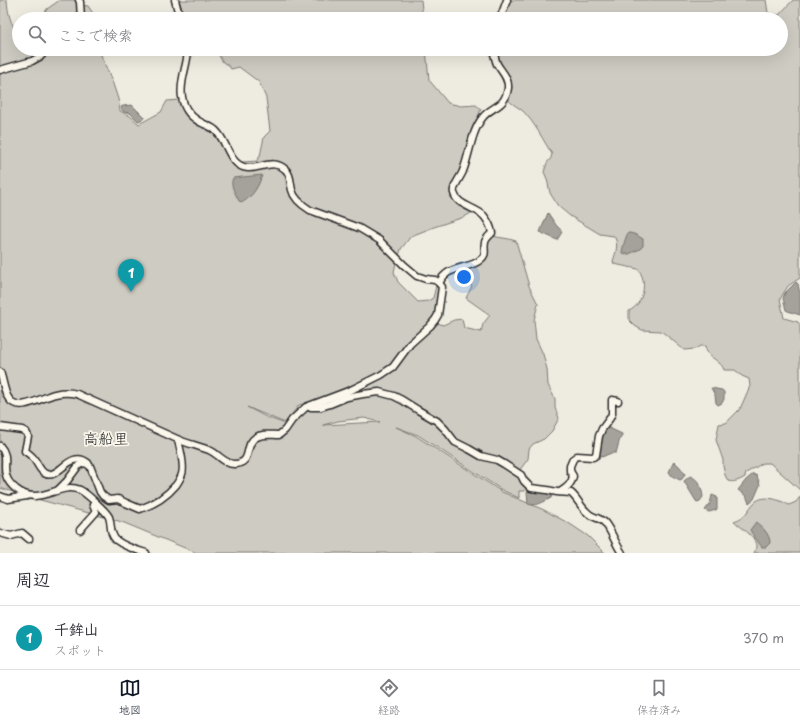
<!DOCTYPE html>
<html lang="ja">
<head>
<meta charset="utf-8">
<style>
  body { margin:0; font-family:"Playpen Sans","Klee One",sans-serif; background:#f7f7f7; color:#2b2b33 }
  .you { position:absolute; left:464px; top:277px; width:14px; height:14px; margin:-10px; border:3px solid #fff; border-radius:50%; background:#1a73e8; box-shadow:0 0 0 6px #1a73e833 }
  .badge { display:grid; place-items:center; width:26px; height:26px; border-radius:50%; background:#111827; color:#fff; font-size:13px; font-weight:700 }
  .pin { position:absolute; translate:-50% -33px; filter:drop-shadow(0 1px 2px #0008) }
  .pin::after { content:''; position:absolute; top:21px; width:14px; height:12px; background:inherit; clip-path:polygon(0 0,100% 0,50% 100%) }
  .list { margin:0; padding:0; list-style:none }
  h2 { display:flex; justify-content:space-between; align-items:center; height:52px; margin:0; padding:0 16px; font-size:17px }
  h2 small { font-size:13px; font-weight:400; color:#7c7c81 }
  .list li { display:grid; grid-template-columns:26px 1fr auto; gap:12px; align-items:center; box-sizing:border-box; height:64px; padding:0 16px; border-top:1px solid #e1e1e2 }
  .list b { display:block; font-size:15px; white-space:nowrap }
  .list p { margin:0; font-size:13px; white-space:nowrap; color:#7c7c81 }
  .list em { font-size:13px; font-style:normal; color:#7c7c81 }
  .icon { flex:none; width:22px; height:22px; fill:none; stroke:currentColor; stroke-width:2; stroke-linecap:round; stroke-linejoin:round }
  .map { position:relative; flex:none; width:800px; height:553px; overflow:hidden }
  .search { position:absolute; background:#fff; box-shadow:0 4px 16px #0002; left:12px; right:12px; top:12px; height:44px; display:flex; align-items:center; gap:10px; box-sizing:border-box; padding:0 14px; border-radius:22px; color:#7c7c81; font-size:15px }
  .sheet { height:116px; background:#fff }
  nav { display:flex; justify-content:space-around; align-items:center; box-sizing:border-box; height:56px; border-top:1px solid #e1e1e2; background:#fff; font-size:11px; color:#7c7c81 }
  nav a { display:grid; justify-items:center; gap:2px }
  nav .on { color:#111827 }
  .map>svg:first-child { display:block }
</style>
</head>
<body>
<div class="map">
<svg width="800" height="553" viewBox="0 0 800 553">
  <rect width="100%" height="100%" fill="#eeebe0"/>
  <filter id="ink" filterUnits="userSpaceOnUse"><feTurbulence type="fractalNoise" baseFrequency=".025" numOctaves="2"/><feDisplacementMap in="SourceGraphic" scale="8" xChannelSelector="R" yChannelSelector="G"/><feConvolveMatrix kernelMatrix="1 2 1 2 8 2 1 2 1" color-interpolation-filters="sRGB"/></filter>
  <g filter="url(#ink)">
    <g fill="#cecbc2" stroke="#7c7b76" fill-rule="evenodd">
      <path d="M0,0H7C8,13 10,24 19,34V49H103L101,55L113,84L118,99L120,111L130,116L139,124L161,112L167,101L180,100L182,108L189,116L211,130L238,161L243,162L257,161L260,156L264,137L270,131L266,98L259,82L239,67L231,69C229,65 226,65 223,62C220,59 218,53 218,49H426L429,80L448,103L461,106L476,105L481,109L470,136L461,169L450,190L451,197L455,202L461,207L471,213L464,217L434,227L411,236L401,249L399,256L396,263L394,272L398,282L418,302L428,301L433,298L436,286L438,285L439,290L435,315L431,322L410,340L401,350L392,365L376,375L313,401L299,405L285,423L247,407L266,417L291,426L306,410L376,380L437,323L443,325L454,320L462,319L464,328L481,332L483,324L490,315L466,298L472,286L466,281L456,278L458,272L476,266L486,244L492,236C500,238 508,238 516,241L529,286L538,304L534,320L536,339L543,354L547,369L548,385L555,399V408L559,418L552,431L544,439L533,444L529,449L528,459L519,471L527,487L525,491H519V498L502,490L418,435L396,427L416,436L502,492L544,510L570,524L588,536L605,553H197L122,522L33,498L0,488ZM364,418L380,422L323,425L338,421Z"/>
      <path d="M60,0H75L78,5L88,6L97,19H41L47,9Z"/>
      <path d="M179,0H421L423,19H187L185,18Z"/>
      <path d="M510,0H766L768,13L772,15H779L793,0H800V278L788,286L780,299L784,318L798,322L800,325V490L770,463H763L746,473L745,477C740,480 734,483 728,481L725,475L723,466V460L716,440L719,424L726,423L740,409L750,386L749,379L742,376L735,370H724C723,367 721,364 718,362C710,355 708,357 705,346H700L695,349L684,350L671,339L661,331L642,330L635,326L629,320V311C644,304 648,281 638,269L614,264L613,261C616,252 619,244 614,236L600,234L570,216L558,206L550,193L547,179L544,172L547,163L551,158L552,154C543,140 535,123 523,111C518,107 512,104 508,100L511,85L508,76L498,62L495,49H781V19H503Z"/>
      <path d="M800,497V553H754C755,551 756,549 757,547C758,538 740,527 734,521C747,517 747,510 755,502C764,494 780,500 789,505L796,502Z"/>
    </g>
    <g fill="#a4a29a" stroke="#74726e">
      <path d="M132,105L144,117V118L139,121H138L130,113L124,112L122,110L121,107L123,106Z"/>
      <path d="M262,175C259,186 253,196 243,202L239,201C236,194 229,185 233,178Z"/>
      <path d="M548,213L556,225L561,230L562,232L557,240L540,232Z"/>
      <path d="M628,233C634,233 638,236 643,239V246L640,249L629,254H624L622,253C622,249 626,236 628,233Z"/>
      <path d="M796,282L798,284L800,294V315L788,311L786,310L783,298L785,293Z"/>
      <path d="M711,388L722,390L724,392V399L722,403L718,405L716,403L715,395Z"/>
      <path d="M609,428L622,434V435L619,442L616,453H611L602,457L598,455C600,446 600,433 609,428Z"/>
      <path d="M674,461L680,467L685,474L682,479L680,480L672,476L669,472Z"/>
      <path d="M753,474L757,476L760,485L754,499L749,503L746,496L738,490L746,480Z"/>
      <path d="M690,476C699,479 702,488 703,497L700,501L697,502L696,501L685,483L684,481Z"/>
      <path d="M528,491C537,491 546,489 552,496L551,498C543,502 536,507 528,504L527,492Z"/>
      <path d="M712,495L717,497V509L716,510L709,512L705,510L710,504Z"/>
      <path d="M756,522C762,527 770,534 770,543L766,547H762C760,545 751,532 750,530Z"/>
    </g>
    <g fill="none" stroke-linecap="round" stroke-linejoin="round">
      <defs>
        <g id="minor">
          <path d="M79,0L80,2L81,19"/>
          <path d="M175,0L180,19"/>
          <path d="M500,19L507,0"/>
          <path d="M0,70L32,61L41,56L47,49"/>
          <path d="M439,283C441,280 442,277 445,275C452,267 471,268 480,260C488,254 483,250 485,242C486,238 490,235 492,233C491,227 488,221 484,216C476,207 457,206 454,193C452,187 461,177 463,171C470,153 471,132 483,117C493,105 505,108 508,88C509,78 501,71 497,64C495,59 494,54 493,49"/>
          <path d="M0,372C3,379 4,393 9,399C19,413 42,397 55,394C63,392 69,392 77,394C110,409 143,424 177,439C188,444 200,446 211,451C219,455 226,465 235,464C253,463 244,445 255,438C262,433 271,435 279,435L285,430L292,420L306,407L351,390L381,375L393,367L410,344L430,326L435,320L438,315L442,287L439,283L435,280L426,279L417,276L404,265L379,240L359,228L310,210C302,205 294,199 292,190C290,182 291,175 286,170C274,158 261,169 248,168C229,166 228,143 217,132C214,128 209,126 204,124C193,119 184,110 182,97C179,81 188,65 188,49"/>
          <path d="M311,407H321L330,404L347,397L363,394L379,392L394,396L402,400L418,410L437,421L445,429L455,442L469,449L481,456L497,460L504,464L521,475L524,481L531,488L547,490L557,492L571,493C578,499 581,508 589,514C594,518 601,518 605,523C612,532 615,543 622,553"/>
          <path d="M0,427L22,430L26,432L28,436L25,451C28,453 32,456 34,459C38,464 40,472 46,474C59,479 70,449 88,463"/>
          <path d="M0,446C9,456 3,464 6,475C7,480 12,486 16,489C40,508 58,481 80,490C86,493 106,511 109,517C112,525 109,533 116,540C125,547 136,550 146,553"/>
          <path d="M58,490L67,481L79,465L85,463L90,466L100,492L103,496L109,500L118,499L126,503L140,509C155,504 166,497 176,485C178,482 181,478 182,474C185,465 180,449 178,440"/>
          <path d="M560,492C566,488 572,484 573,476L570,471V466L573,459L577,456L593,457L596,455L599,436L602,429L610,418L612,414V400L618,401"/>
          <path d="M0,496L8,499L27,496"/>
          <path d="M80,530L96,512L93,505L96,503"/>
          <path d="M0,533L11,536L22,533L29,539"/>
        </g>
      </defs>
      <use href="#minor" stroke="#2b2b2b" stroke-width="9"/>
      <use href="#minor" stroke="#fbf7ec" stroke-width="6"/>
    </g>
  </g>
  <g text-anchor="middle" dominant-baseline="central" stroke-width="3.5" stroke-linejoin="round" paint-order="stroke">
    <g font-size="15" fill="#2b2b2b" stroke="#fbf7ec">
      <text x="106" y="437">高船里</text>
    </g>
  </g>
</svg>
<div class="you"></div>
<div class="pin badge" style="left:131px;top:292px;background:#0f9aa8">1</div>
<div class="search"><svg class="icon" aria-label="search" viewBox="0 0 24 24"><circle cx="10" cy="10" r="6"/><path d="M15 15l6 6"/></svg>ここで検索</div>
</div>
<section class="sheet">
<h2>周辺<small></small></h2>
<ul class="list">
<li><span class="badge" style="background:#0f9aa8">1</span><div><b>千鉾山</b><p>スポット</p></div><em>370 m</em></li>
</ul>
</section>
<nav>
<a class="on"><svg class="icon" aria-label="map" viewBox="0 0 24 24"><path d="M3 6l6-2 6 2 6-2v14l-6 2-6-2-6 2zM9 4v14M15 6v14"/></svg>地図</a>
<a><svg class="icon" aria-label="directions" viewBox="0 0 24 24"><path d="M12 3l9 9-9 9-9-9zM9 14v-3h6M13 9l2 2-2 2"/></svg>経路</a>
<a><svg class="icon" aria-label="saved" viewBox="0 0 24 24"><path d="M7 4h10v16l-5-4-5 4z"/></svg>保存済み</a>
</nav>
</body>
</html>
